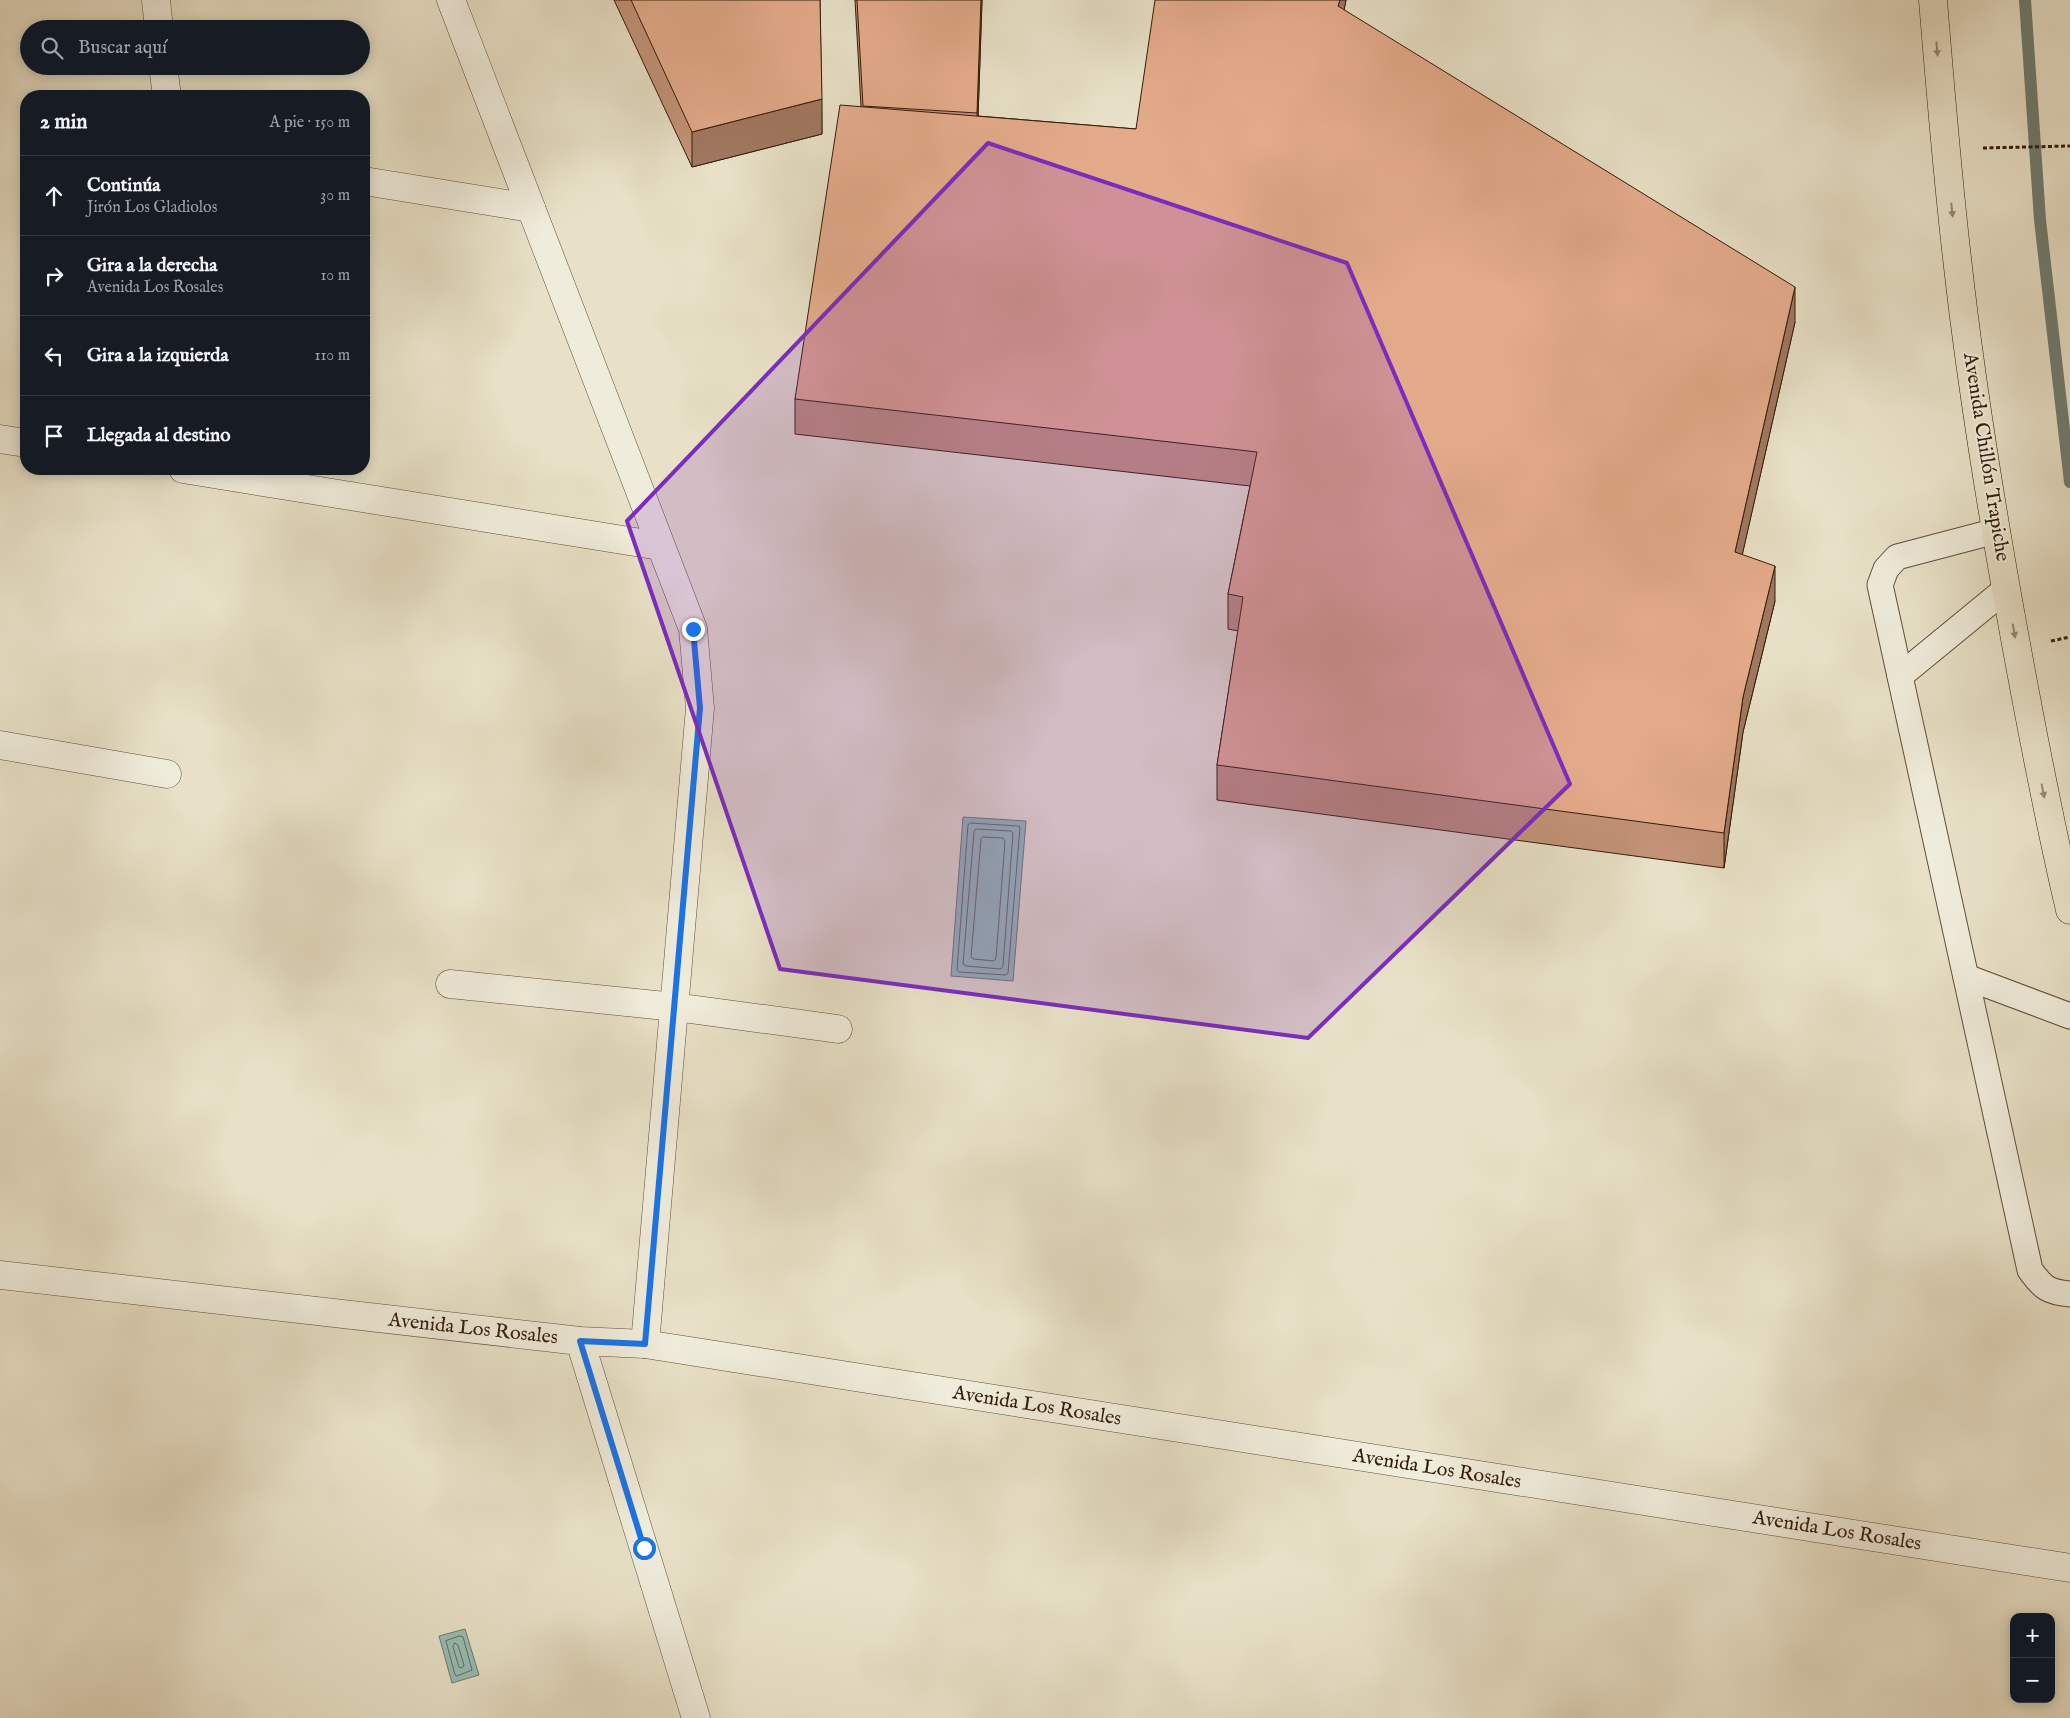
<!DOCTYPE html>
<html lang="es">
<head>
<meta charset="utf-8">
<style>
  body { margin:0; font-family:"IM FELL English",serif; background:#242831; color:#f1f3f6 }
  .controls { position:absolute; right:15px; bottom:15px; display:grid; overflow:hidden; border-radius:10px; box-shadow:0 2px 12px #0003 }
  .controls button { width:45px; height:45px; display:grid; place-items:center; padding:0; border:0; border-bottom:1px solid #363941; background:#171b24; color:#f1f3f6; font:25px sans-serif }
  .stop { position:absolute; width:15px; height:15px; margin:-11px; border:4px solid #1a73e8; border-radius:50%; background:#fff }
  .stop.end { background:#1a73e8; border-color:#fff; box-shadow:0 1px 5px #0008 }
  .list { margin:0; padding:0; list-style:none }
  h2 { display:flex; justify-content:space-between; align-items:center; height:65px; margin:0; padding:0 20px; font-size:21px }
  h2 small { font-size:16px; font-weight:400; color:#9ea1a6 }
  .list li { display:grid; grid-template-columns:32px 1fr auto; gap:15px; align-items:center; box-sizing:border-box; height:80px; padding:0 20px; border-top:1px solid #363941 }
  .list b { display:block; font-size:19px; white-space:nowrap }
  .list p { margin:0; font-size:16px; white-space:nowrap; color:#9ea1a6 }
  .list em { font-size:16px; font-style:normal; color:#9ea1a6 }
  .icon { flex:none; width:28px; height:28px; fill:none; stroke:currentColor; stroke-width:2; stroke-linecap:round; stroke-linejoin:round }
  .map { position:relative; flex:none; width:2070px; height:1718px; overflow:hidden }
  .search { position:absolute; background:#171b24; box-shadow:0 2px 12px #0003; left:20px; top:20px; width:350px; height:55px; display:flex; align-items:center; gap:12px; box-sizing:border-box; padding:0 18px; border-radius:28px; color:#9ea1a6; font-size:19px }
  .panel { position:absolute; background:#171b24; box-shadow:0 2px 12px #0003; left:20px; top:90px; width:350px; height:385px; border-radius:20px }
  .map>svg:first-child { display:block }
</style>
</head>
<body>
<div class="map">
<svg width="2070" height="1718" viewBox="0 0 2070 1718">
  <rect width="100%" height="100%" fill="#e8e1c7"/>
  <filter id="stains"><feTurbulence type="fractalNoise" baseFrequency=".004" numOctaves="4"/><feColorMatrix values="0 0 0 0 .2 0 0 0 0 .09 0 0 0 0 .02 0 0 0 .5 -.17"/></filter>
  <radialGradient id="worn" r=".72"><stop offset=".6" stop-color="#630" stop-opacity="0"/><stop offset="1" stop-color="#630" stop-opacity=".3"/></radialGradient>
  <g fill="#97beb6" stroke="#6f7d71">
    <path d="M963,817L1026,821L1013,981L951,976Z"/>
    <path d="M465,1629L479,1675L452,1683L439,1636Z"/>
  </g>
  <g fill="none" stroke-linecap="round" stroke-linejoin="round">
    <g stroke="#666d60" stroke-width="1">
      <path d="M971,823L1018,826L1020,827L1008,973L1006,975L959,972L957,970L968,825Z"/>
      <path d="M976,829L1011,831L1013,833L1003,966L1001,969L966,966L963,964L974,832Z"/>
      <path d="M983,837L1003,838L1005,841L996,958L994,961L974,959L971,957L981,839Z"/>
      <path d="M460,1636L463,1637L472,1670L457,1676L455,1675L446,1641Z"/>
      <path d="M455,1643L458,1645L464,1665L462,1668L459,1667L453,1647Z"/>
    </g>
    <path stroke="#6f7d71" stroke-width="12" d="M2025,0L2040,220L2070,482"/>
    <defs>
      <g id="lane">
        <path d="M1996,531L1897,557L1886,569L1880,585L2030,1270C2043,1288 2048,1292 2070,1294"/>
        <path d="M1900,676L2006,589"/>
        <path d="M1966,977L2070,1016"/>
      </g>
      <g id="street">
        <path d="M156,0L159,29"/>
        <path d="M451,0L693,629L700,708L645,1344"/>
        <path d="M163,66L167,96"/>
        <path d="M364,181L531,208"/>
        <path d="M0,439L26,443"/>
        <path d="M183,469L660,546"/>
        <path d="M0,745L167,774"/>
        <path d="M450,984L675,1007L838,1029"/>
        <path d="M0,1275L580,1341L645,1344L2070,1568"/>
        <path d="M580,1341L696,1718"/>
      </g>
      <path id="primary" d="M1933,0C1940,86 1947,172 1957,258C1970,376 1989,494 2010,611C2028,711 2047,811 2070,910"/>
    </defs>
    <use href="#lane" stroke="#614d38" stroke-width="27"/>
    <use href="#street" stroke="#614d38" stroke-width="29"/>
    <use href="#primary" stroke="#341c09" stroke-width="29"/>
    <g stroke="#341c09" stroke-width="3" stroke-dasharray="4 2.5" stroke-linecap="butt">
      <path d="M1983,148L2070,146"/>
      <path d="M2051,641L2070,637"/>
    </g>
    <use href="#lane" stroke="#f0ecdb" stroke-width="25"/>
    <use href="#street" stroke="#f0ecdb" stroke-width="28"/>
    <use href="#primary" stroke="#e8e1c7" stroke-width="28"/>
  </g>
  <g fill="#c49378" stroke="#341c09">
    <path d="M614,0H820L822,134L692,167Z"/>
    <path d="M855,0H982L978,116L1136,129L1346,0L1344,10L1795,322L1742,555L1775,601L1743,732L1724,868L1217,800V765L1238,631L1228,629V594L1250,486L795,434V399L861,106Z"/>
  </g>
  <g fill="#a07861" stroke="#341c09">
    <path d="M981,0H982L977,148V113Z"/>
    <path d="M1340,0H1346L1338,41V6Z"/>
    <path d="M822,99V134L692,167V132Z"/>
    <path d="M1795,287V322L1735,587V552Z"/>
    <path d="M1775,566V601L1743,732L1724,868V833L1743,697Z"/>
  </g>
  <g fill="#e4ab8b" stroke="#341c09">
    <path d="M631,0H820L822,99L692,132Z"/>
    <path d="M857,0H981L977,113L863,106Z"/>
    <path d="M1155,0H1340L1338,6L1795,287L1735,552L1775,566L1743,697L1724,833L1217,765L1243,597L1228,594L1257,452L795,399L840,105L1136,129Z"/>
  </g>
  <defs><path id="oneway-solid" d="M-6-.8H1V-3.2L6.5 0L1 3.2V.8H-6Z" transform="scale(1.25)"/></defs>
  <g fill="#978872">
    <use href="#oneway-solid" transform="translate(1937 49) rotate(85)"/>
    <use href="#oneway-solid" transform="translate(1952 210) rotate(84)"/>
    <use href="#oneway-solid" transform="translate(2014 631) rotate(80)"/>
    <use href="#oneway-solid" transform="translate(2043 791) rotate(79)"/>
  </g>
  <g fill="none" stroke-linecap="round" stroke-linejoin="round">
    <path stroke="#1a73e8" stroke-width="6" d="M644,1548L580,1341L645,1344L700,708L693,629"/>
  </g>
  <path fill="#7b2cbf" fill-opacity="0.2" stroke="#7b2cbf" stroke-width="4" stroke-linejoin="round" d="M988,143L1347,263L1570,784L1308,1038L780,969L627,521Z"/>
  <g text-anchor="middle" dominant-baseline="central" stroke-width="4" stroke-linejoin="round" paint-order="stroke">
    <g font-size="20" fill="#341c09" stroke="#f0ecdb">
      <text transform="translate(1986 457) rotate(81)">Avenida Chillón Trapiche</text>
      <text transform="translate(473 1329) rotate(6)">Avenida Los Rosales</text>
      <text transform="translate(1037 1406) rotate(9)">Avenida Los Rosales</text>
      <text transform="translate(1437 1469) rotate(9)">Avenida Los Rosales</text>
      <text transform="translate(1837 1531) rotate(9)">Avenida Los Rosales</text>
    </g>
  </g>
  <rect width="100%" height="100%" filter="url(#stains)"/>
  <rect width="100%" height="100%" fill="url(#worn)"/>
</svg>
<div class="controls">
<button>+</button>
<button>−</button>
</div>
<div class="stop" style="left:644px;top:1548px"></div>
<div class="stop end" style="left:693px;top:629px"></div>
<div class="search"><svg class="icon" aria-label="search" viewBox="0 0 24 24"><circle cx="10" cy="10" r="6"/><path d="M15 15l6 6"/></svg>Buscar aquí</div>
<section class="panel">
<h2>2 min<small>A pie · 150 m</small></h2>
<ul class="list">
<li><svg class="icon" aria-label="ahead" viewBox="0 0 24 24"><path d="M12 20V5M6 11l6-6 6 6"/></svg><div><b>Continúa</b><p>Jirón Los Gladiolos</p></div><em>30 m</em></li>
<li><svg class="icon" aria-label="right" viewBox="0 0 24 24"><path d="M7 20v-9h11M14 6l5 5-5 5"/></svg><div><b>Gira a la derecha</b><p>Avenida Los Rosales</p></div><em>10 m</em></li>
<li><svg class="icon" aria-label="left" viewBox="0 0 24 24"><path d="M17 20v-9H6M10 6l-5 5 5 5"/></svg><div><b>Gira a la izquierda</b></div><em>110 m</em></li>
<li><svg class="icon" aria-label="arrive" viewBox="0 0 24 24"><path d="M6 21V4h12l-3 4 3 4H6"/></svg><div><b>Llegada al destino</b></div></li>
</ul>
</section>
</div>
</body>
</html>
